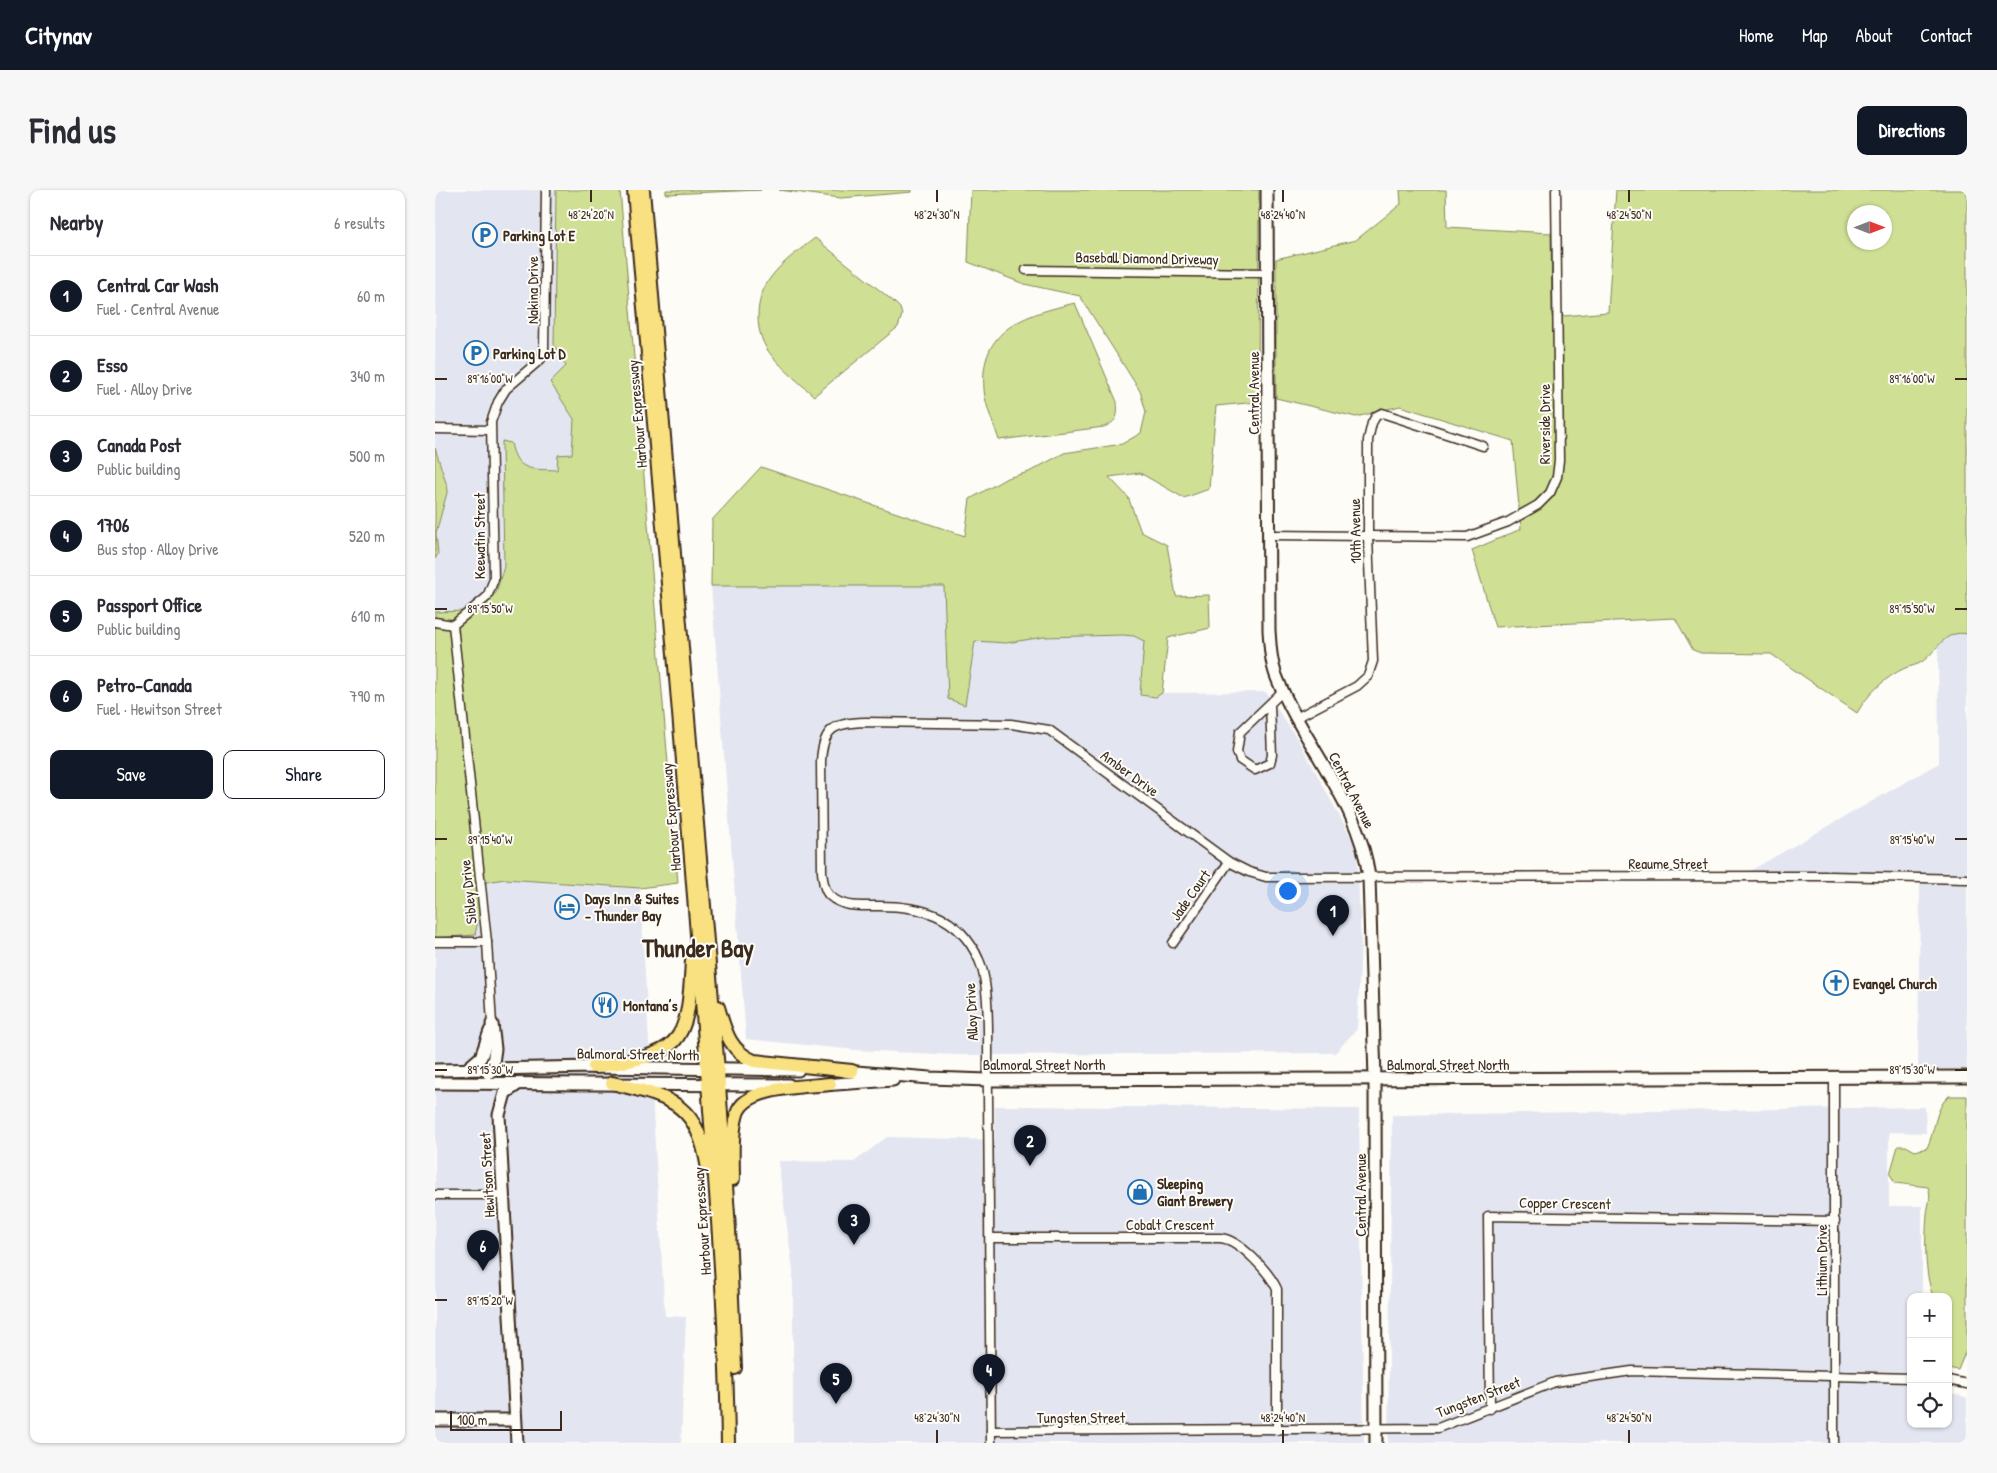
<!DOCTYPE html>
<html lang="en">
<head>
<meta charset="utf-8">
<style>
  body { margin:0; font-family:"Patrick Hand",sans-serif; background:#f7f7f7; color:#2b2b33 }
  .controls { position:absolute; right:15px; bottom:15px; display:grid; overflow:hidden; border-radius:10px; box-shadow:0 1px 4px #0004 }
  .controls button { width:45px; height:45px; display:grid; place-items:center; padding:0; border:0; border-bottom:1px solid #e1e1e2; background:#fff; color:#2b2b33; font:25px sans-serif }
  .compass { position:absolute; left:1412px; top:15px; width:45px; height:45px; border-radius:50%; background:#fff; box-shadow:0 1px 4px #0004; rotate:90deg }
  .scale { position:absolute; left:15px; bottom:12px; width:112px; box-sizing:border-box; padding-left:5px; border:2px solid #3b2a1e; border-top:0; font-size:14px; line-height:18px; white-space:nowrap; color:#3b2a1e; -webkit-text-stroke:4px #fdfcf7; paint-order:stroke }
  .you { position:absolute; left:852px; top:700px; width:18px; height:18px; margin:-12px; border:4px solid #fff; border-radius:50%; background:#1a73e8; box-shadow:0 0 0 8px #1a73e833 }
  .badge { display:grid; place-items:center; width:32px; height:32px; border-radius:50%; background:#111827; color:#fff; font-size:16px; font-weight:700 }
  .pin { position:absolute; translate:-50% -41px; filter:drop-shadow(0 1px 2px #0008) }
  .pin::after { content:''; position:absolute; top:26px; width:18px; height:15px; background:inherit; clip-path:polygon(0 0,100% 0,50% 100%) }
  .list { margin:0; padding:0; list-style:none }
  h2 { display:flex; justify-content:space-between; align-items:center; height:65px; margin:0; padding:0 20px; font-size:21px }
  h2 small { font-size:16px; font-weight:400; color:#7c7c81 }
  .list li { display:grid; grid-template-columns:32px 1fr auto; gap:15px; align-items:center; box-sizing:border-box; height:80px; padding:0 20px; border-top:1px solid #e1e1e2 }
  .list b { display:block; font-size:19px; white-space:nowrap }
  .list p { margin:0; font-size:16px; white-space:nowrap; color:#7c7c81 }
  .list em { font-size:16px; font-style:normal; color:#7c7c81 }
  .actions { display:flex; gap:10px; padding:15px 20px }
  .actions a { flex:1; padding:11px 0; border:1px solid #111827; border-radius:10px; text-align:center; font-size:18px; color:#111827 }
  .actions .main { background:#111827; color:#fff }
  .icon { flex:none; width:28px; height:28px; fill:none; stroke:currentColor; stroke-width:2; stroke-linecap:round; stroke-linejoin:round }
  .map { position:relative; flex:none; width:1532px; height:1253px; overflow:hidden; border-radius:10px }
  header { display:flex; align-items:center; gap:30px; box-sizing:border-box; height:70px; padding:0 25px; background:#111827; color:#fff }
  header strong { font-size:24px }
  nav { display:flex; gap:28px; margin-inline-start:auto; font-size:18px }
  .intro { display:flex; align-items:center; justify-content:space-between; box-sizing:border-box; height:120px; padding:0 30px }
  h1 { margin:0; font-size:35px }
  .button { padding:12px 22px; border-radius:10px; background:#111827; color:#fff; font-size:18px; font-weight:700 }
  main { display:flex; gap:30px; padding:0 30px }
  aside { flex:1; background:#fff; border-radius:10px; box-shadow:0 1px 4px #0004 }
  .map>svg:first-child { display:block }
</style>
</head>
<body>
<header>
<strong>Citynav</strong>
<nav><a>Home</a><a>Map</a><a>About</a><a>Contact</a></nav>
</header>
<div class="intro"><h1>Find us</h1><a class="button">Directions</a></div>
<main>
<aside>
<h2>Nearby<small>6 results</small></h2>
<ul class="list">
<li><span class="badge">1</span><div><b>Central Car Wash</b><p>Fuel · Central Avenue</p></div><em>60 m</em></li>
<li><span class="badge">2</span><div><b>Esso</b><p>Fuel · Alloy Drive</p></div><em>340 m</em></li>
<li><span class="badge">3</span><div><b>Canada Post</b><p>Public building</p></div><em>500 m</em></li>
<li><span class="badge">4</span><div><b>1706</b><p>Bus stop · Alloy Drive</p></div><em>520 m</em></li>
<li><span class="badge">5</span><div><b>Passport Office</b><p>Public building</p></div><em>610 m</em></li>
<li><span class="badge">6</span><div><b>Petro-Canada</b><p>Fuel · Hewitson Street</p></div><em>790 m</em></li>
</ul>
<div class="actions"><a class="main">Save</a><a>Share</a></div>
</aside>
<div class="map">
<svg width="1532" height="1253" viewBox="0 0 1532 1253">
  <rect width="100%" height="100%" fill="#fdfcf7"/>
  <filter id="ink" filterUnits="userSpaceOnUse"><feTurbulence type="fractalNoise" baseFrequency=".02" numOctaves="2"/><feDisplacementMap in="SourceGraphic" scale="10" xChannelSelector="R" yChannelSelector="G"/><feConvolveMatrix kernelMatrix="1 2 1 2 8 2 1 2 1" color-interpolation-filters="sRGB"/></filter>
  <g filter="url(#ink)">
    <g fill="#e3e6f1">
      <path d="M0,0H121L119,155L132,176L115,192L139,229L137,265L122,280L95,279L85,275L79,266L76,253L67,251L69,376L61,403L31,421L0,422V369L3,364L1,343L13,299L0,258Z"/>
      <path d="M1532,0V879H1483L1485,692L1299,690L1504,573L1503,451Z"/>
      <path d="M276,396H509L513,509L530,514L539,451L571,453L609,447L688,445L699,446L709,451L705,505L721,507L727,503L831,502L865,553L922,658L926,755L922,839L900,863L522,865L420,860L311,849Z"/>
      <path d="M70,689L205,698L230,1126L251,1127L246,1253H0V748L40,745L51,692Z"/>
      <path d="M560,916L924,919L929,1253H358V1081L343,971L419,972L452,947L560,950Z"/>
      <path d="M1490,917L1491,943L1454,942V1016H1487V1107H1476V1234H1513V1202L1527,1206L1532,1208V1253H953L957,925Z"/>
    </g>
    <g fill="#cfe095" stroke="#85855a" fill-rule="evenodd">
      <path d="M121,0H185L243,693L205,698L70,689L51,692L40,745L0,748V422L31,421L61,403L69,376L67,251L76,253C82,282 96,279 122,280L123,265L137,264L139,229L115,192L131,176L119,155Z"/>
      <path d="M231,0H326L231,4Z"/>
      <path d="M344,0H477V2L406,8Z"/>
      <path d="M536,0H824L823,212L781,216L774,299L749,308L705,283L674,287L693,307L706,342L732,355L741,406L774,405L775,438L733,448L727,503L721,507L705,505L709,451L699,446L688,445L609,447L571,453L540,451L530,515L513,509L509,396H276L277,330L326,277L530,346L535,309L572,288L594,282L629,263L687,254L706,243L711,222L705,201L645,106L589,94L533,72Z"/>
      <path d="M965,0H1011L1012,37L1116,43L1117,127L1173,122L1181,0H1532V444C1510,439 1503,460 1488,471C1483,475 1476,476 1470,478C1450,487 1432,505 1422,523L1336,464L1266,463L1258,460L1240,428L1060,437L1037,360L1086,339L1078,251L965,216L921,227L841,208V69L921,50L966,14ZM1420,22H1450V52H1420Z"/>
      <path d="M380,48L458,111L465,118L467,125L463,137L379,206C365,193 349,180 337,166C318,144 319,109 336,87C348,71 365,60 380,48Z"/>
      <path d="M640,113L682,212C683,226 683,231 669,237L564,250C559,234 550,216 549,199C544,138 590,125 640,113Z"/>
      <path d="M0,258L13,299L1,343L3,364L0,369Z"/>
      <path d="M1514,906H1532V1158L1523,1180L1513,1178V1107H1498C1489,1080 1490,1052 1492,1024C1493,1014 1497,1007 1493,997L1460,993L1455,984L1463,956H1471L1480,961L1492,958C1500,942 1500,917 1514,906Z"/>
    </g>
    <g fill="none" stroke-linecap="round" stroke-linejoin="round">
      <defs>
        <g id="street">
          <path d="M591,80L832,83"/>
          <path d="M0,239L55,240"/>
          <path d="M834,345L1032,347L1073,332L1103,315L1115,303L1122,287L1124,270L1121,0"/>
          <path d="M0,432L18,435"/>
          <path d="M18,435L52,407L59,389L56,232L63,212L71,199L106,169L109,160L111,0"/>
          <path d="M18,435L52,752L57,834"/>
          <path d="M835,515L837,565L835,573L820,580L805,570L802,562L805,542L848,501"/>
          <path d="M861,528L922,496L933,486L938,471L933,347V250L937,233L941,226L947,223L1048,256"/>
          <path d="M0,752H52"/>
          <path d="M738,753L794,672"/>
          <path d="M1399,887V1253"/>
          <path d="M0,1005H68"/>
          <path d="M556,1048H785C804,1049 834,1082 842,1099V1240"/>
          <path d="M1513,1190L1532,1194"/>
          <path d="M1055,1219L1053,1026L1400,1031"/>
          <path d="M556,1241L1003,1238L1120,1192L1197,1181L1476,1188"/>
          <path d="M556,1253C556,1137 555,1021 553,905C552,872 557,798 544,770C524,724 484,715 438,716C423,716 407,717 395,706C389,701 388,690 387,682L386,571C388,538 399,533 430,532L576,534L614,540L794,672L814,682L831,687L1394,686L1532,689"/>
        </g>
        <g id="secondary">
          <path d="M832,0L834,440C835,456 836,473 842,488C869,556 925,613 934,687L940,889L941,1253"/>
          <path d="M0,880L159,877L363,880"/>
          <path d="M31,880L46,867L55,841"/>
          <path d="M409,881L495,888L553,890L1532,887"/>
          <path d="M53,883L57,880L60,859L57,834"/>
          <path d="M0,893L354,895"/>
          <path d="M387,895L458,890"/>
          <path d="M0,1230H80"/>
          <path d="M82,1253L64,925L70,903L83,894"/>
        </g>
        <g id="primary">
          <path d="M199,0C222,275 248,549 268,824C278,967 291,1110 293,1253"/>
          <path d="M208,0L283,880L294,1039L300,1178"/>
          <path d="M283,817C290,840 294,861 319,871L417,881"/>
          <path d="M159,877C245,863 253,859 257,770"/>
          <path d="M177,893C237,908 262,912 273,979"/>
          <path d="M298,989C298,968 296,944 302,924C310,896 371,897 395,894"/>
        </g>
      </defs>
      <use href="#street" stroke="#3b2a1e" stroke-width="11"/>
      <use href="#secondary" stroke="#3b2a1e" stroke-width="15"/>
      <use href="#primary" stroke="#3b2a1e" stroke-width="16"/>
      <use href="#street" stroke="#fdfcf7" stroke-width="8"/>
      <use href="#secondary" stroke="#fdfcf7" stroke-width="11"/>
      <use href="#primary" stroke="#f9e181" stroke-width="12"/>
    </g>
  </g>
  <path fill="none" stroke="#3b2a1e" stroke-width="2" d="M156,0V12M502,0V12M848,0V12M1194,0V12M0,189H12M1520,189H1532M0,419H12M1520,419H1532M0,649H12M1520,649H1532M0,880H12M1520,880H1532M0,1110H12M502,1240V1253M848,1240V1253M1194,1240V1253"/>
  <defs>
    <symbol id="parking-ring" viewBox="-11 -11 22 22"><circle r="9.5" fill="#fdfcf7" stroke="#1f6fb2" stroke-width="1.5"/><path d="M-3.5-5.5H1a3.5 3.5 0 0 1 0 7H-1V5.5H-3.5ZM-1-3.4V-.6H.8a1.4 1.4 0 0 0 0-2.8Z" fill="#1f6fb2"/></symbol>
    <symbol id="hotel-ring" viewBox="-11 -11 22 22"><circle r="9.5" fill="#fdfcf7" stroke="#1f6fb2" stroke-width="1.5"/><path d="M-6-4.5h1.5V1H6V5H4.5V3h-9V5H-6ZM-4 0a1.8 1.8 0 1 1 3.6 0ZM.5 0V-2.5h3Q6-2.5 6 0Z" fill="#1f6fb2"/></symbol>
    <symbol id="church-ring" viewBox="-11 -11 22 22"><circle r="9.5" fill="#fdfcf7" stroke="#1f6fb2" stroke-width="1.5"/><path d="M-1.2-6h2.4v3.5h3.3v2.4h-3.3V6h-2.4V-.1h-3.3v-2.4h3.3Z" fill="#1f6fb2"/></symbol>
    <symbol id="restaurant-ring" viewBox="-11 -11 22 22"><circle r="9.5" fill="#fdfcf7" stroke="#1f6fb2" stroke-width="1.5"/><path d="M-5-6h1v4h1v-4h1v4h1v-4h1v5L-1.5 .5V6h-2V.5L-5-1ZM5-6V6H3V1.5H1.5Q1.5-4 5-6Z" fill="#1f6fb2"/></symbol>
    <symbol id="shop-ring" viewBox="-11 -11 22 22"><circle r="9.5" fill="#fdfcf7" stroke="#1f6fb2" stroke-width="1.5"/><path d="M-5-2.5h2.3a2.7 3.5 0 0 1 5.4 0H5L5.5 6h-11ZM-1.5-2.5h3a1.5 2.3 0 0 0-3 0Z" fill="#1f6fb2"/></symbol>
  </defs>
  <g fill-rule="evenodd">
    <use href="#parking-ring" x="36" y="31" width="28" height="28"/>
    <use href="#parking-ring" x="27" y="149" width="28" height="28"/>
    <use href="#hotel-ring" x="118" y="703" width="28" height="28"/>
    <use href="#church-ring" x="1387" y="779" width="28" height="28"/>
    <use href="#restaurant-ring" x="156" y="801" width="28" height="28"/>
    <use href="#shop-ring" x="691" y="988" width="28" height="28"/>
  </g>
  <g text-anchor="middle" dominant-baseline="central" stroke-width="4" stroke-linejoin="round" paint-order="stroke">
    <g font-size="15" font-weight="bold" fill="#3b2a1e" stroke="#fdfcf7" text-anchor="start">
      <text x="68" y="45">Parking Lot E</text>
      <text x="58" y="163">Parking Lot D</text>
      <text x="150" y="708">Days Inn &amp; Suites<tspan x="150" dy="17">- Thunder Bay</tspan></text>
      <text x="1418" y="793">Evangel Church</text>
      <text x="188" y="815">Montana’s</text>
      <text x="722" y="993">Sleeping<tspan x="722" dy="17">Giant Brewery</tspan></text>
    </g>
    <g font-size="15" fill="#3b2a1e" stroke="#fdfcf7">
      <text transform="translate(712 68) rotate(1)">Baseball Diamond Driveway</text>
      <text transform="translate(97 100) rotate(-90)">Nakina Drive</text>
      <text transform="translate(818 203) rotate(-90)">Central Avenue</text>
      <text transform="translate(202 224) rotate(-95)">Harbour Expressway</text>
      <text transform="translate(1109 234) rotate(-90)">Riverside Drive</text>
      <text transform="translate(920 341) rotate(-91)">10th Avenue</text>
      <text transform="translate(44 346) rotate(-90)">Keewatin Street</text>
      <text transform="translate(695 583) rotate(36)">Amber Drive</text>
      <text transform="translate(917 600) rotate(63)">Central Avenue</text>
      <text transform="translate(236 627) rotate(-95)">Harbour Expressway</text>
      <text x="1233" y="673">Reaume Street</text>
      <text transform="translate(33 702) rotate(-96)">Sibley Drive</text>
      <text transform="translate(755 705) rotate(-55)">Jade Court</text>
      <text transform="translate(536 822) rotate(-93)">Alloy Drive</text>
      <text transform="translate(203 864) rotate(1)">Balmoral Street North</text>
      <text x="609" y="874">Balmoral Street North</text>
      <text x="1013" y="874">Balmoral Street North</text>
      <text transform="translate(52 985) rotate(-93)">Hewitson Street</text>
      <text transform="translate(925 1005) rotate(-90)">Central Avenue</text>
      <text transform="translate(1130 1013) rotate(1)">Copper Crescent</text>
      <text transform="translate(267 1031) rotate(-94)">Harbour Expressway</text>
      <text x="735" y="1034">Cobalt Crescent</text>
      <text transform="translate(1386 1070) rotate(-90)">Lithium Drive</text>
      <text transform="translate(1043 1207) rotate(-21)">Tungsten Street</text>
      <text x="646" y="1227">Tungsten Street</text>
    </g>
    <g font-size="25" font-weight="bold" fill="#3b2a1e" stroke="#fdfcf7">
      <text x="263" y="758">Thunder Bay</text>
    </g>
  </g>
  <g font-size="12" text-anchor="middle" fill="#3b2a1e" stroke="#fdfcf7" stroke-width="4" stroke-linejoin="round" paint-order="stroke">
    <text x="156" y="29">48°24'20"N</text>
    <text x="502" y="29">48°24'30"N</text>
    <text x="848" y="29">48°24'40"N</text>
    <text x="1194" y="29">48°24'50"N</text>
    <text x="1477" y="193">89°16'00"W</text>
    <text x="55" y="193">89°16'00"W</text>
    <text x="1477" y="423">89°15'50"W</text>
    <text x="55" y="423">89°15'50"W</text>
    <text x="1477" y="654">89°15'40"W</text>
    <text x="55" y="654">89°15'40"W</text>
    <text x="1477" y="884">89°15'30"W</text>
    <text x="55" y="884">89°15'30"W</text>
    <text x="55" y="1115">89°15'20"W</text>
    <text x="502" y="1232">48°24'30"N</text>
    <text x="848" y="1232">48°24'40"N</text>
    <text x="1194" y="1232">48°24'50"N</text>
  </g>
</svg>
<div class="controls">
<button>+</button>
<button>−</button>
<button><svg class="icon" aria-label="locate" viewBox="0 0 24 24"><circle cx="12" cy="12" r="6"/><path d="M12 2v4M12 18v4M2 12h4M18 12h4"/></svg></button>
</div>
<svg class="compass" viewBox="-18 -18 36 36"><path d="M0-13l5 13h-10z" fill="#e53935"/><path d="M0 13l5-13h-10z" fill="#7c7c81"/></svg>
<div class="scale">100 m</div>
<div class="you"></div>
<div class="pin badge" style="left:898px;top:746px">1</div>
<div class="pin badge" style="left:595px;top:976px">2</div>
<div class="pin badge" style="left:419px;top:1055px">3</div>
<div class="pin badge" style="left:554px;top:1205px">4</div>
<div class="pin badge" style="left:401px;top:1214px">5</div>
<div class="pin badge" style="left:48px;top:1081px">6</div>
</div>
</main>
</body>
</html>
